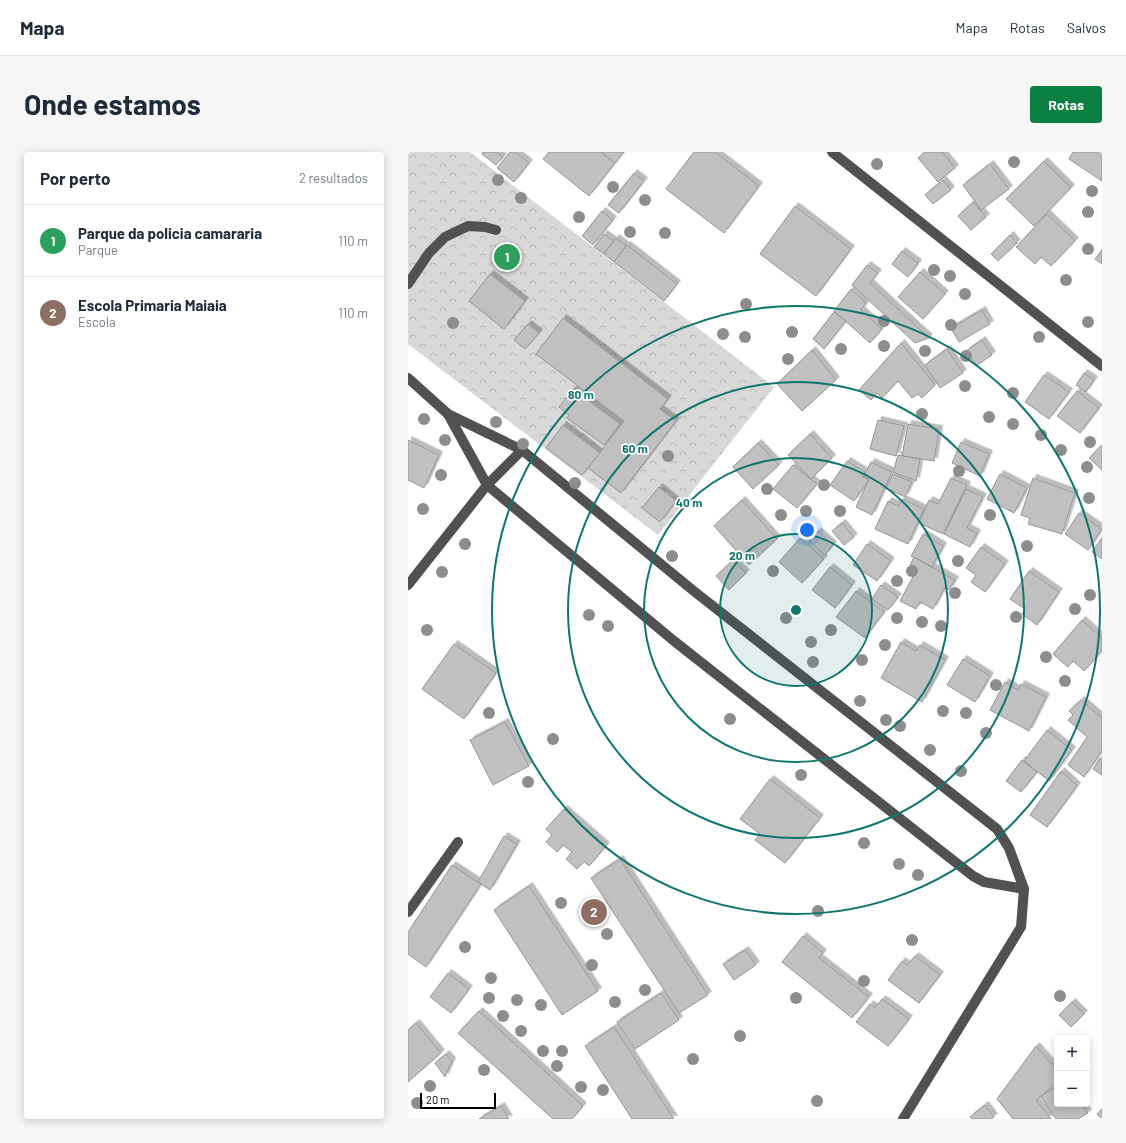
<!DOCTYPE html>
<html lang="pt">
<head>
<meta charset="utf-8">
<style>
  body { margin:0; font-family:Barlow,sans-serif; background:#f6f6f7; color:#1f2937 }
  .controls { position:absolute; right:12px; bottom:12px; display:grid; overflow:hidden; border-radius:4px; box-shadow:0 2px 10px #0003 }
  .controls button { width:36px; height:36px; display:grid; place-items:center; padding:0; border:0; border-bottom:1px solid #e0e1e3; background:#fff; color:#1f2937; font:20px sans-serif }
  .scale { position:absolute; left:12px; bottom:10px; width:76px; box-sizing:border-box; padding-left:4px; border:2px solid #000; border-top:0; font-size:11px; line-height:14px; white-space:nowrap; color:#000; -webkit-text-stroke:3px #fff; paint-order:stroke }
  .you { position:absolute; left:399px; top:378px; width:14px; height:14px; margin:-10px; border:3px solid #fff; border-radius:50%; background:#1a73e8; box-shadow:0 0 0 6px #1a73e833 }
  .badge { display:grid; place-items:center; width:26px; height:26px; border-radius:50%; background:#0b8043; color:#fff; font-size:13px; font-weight:700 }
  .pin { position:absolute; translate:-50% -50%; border:2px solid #fff; box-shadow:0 1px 4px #0006 }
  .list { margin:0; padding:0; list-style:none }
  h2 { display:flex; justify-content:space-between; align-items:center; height:52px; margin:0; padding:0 16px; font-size:17px }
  h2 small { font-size:13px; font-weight:400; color:#747a83 }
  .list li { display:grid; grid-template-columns:26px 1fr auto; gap:12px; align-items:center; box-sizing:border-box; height:72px; padding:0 16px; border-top:1px solid #e0e1e3 }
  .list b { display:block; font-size:15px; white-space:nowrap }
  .list p { margin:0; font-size:13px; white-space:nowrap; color:#747a83 }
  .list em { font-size:13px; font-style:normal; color:#747a83 }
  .map { position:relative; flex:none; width:694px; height:967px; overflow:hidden; border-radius:4px }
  header { display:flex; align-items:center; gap:24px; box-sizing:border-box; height:56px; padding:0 20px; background:#fff; border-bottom:1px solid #e0e1e3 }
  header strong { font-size:19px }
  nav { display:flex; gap:22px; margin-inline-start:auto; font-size:14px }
  .intro { display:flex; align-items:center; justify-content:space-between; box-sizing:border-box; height:96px; padding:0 24px }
  h1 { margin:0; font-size:28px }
  .button { padding:10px 18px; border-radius:4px; background:#0b8043; color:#fff; font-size:14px; font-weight:700 }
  main { display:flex; gap:24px; padding:0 24px }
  aside { flex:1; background:#fff; border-radius:4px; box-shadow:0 2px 10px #0003 }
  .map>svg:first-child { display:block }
</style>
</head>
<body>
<header>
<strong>Mapa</strong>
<nav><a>Mapa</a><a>Rotas</a><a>Salvos</a></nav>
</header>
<div class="intro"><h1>Onde estamos</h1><a class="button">Rotas</a></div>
<main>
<aside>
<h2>Por perto<small>2 resultados</small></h2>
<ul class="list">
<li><span class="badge" style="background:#2e9e5b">1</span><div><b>Parque da policia camararia</b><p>Parque</p></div><em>110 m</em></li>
<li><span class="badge" style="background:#8d6e63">2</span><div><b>Escola Primaria Maiaia</b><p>Escola</p></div><em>110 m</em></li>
</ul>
</aside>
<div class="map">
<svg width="694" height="967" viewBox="0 0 694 967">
  <defs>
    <pattern id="park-crowns" width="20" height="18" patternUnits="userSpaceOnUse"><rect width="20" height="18" fill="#d8d8d8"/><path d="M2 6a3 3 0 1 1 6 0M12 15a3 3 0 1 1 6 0" fill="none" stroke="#b8b8b8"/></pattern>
    <filter id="shadow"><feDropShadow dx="3.5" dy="-3.5" stdDeviation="0" flood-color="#0004"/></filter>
  </defs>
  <rect width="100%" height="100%" fill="#fff"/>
  <path fill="url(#park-crowns)" d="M0,0H62L366,235L250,383L0,192Z"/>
  <g fill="#c0c0c0" stroke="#959595" filter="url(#shadow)">
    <path d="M75,0H88L95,5L88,13L74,2Z"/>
    <path d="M102,0H107L121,11L106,30L89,16Z"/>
    <path d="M141,0H193L207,11L181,44L135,7Z"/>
    <path d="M193,0H216L207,11Z"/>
    <path d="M286,0H307L351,34L316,81L258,37Z"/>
    <path d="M517,0H534L547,16L530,30L510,6Z"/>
    <path d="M665,0H694V29L661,7Z"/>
    <path d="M636,9L663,36L626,74L598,47Z"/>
    <path d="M582,12L601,37L573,58L555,33Z"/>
    <path d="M226,21L236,29L211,61L200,53Z"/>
    <path d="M535,28L543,38L525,52L517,43Z"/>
    <path d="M565,50L578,65L563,78L550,64Z"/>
    <path d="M387,54L443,97L408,144L352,102Z"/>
    <path d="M194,59L205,68L185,93L174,84Z"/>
    <path d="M639,62L667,89L643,114L633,105L627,112L608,95Z"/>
    <path d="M196,82L206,89L196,102L186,95Z"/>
    <path d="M602,83L609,91L590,109L583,102Z"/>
    <path d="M208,86L218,94L206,110L196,102Z"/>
    <path d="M219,93L269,132L256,149L206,110Z"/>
    <path d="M694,98V112L687,107Z"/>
    <path d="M494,99L510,111L500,125L484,112Z"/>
    <path d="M459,113L470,121L462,131L521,186L507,191L444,133Z"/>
    <path d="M512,120L537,142L515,167L490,145Z"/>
    <path d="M82,122L117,149L96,177L61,149Z"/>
    <path d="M443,137L458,151L453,158L474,177L462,191L426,159Z"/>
    <path d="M574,158L582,172L551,190L543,176Z"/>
    <path d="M426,160L438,169L416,197L405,187Z"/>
    <path d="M155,166L260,247L252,257L268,269L213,341L180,316L216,269L128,202Z"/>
    <path d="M120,172L131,181L117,197L106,188Z"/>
    <path d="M574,188L584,203L568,214L558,199Z"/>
    <path d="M493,191L527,233L514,246L510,242L504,246L490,229L474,246L469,241L463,248L451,238Z"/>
    <path d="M539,197L555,221L532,236L517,213Z"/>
    <path d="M404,198L428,228L394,259L369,232Z"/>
    <path d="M676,221L686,228L678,240L668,233Z"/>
    <path d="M636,223L661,240L641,267L617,250Z"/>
    <path d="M165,237L212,272L196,293L159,266L161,263L151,255Z"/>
    <path d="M669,239L691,256L672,281L649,264Z"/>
    <path d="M470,268L496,274L488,304L462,297Z"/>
    <path d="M500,272L531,277L526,309L494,304Z"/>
    <path d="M155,273L192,301L174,323L138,296Z"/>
    <path d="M402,282L424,306L403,327L380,303Z"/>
    <path d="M0,288L31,303L16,336L0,328Z"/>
    <path d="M553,290L581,302L572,324L544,311Z"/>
    <path d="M350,291L371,313L345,337L325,315Z"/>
    <path d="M694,293V318L681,306Z"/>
    <path d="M490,303L512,307L508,329L485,320Z"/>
    <path d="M439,309L457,320L454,324L461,328L446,349L422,333Z"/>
    <path d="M463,310L484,320L464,363L448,355L461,327L456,324Z"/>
    <path d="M385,313L409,332L389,356L365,337Z"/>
    <path d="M485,322L504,330L497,345L478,336Z"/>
    <path d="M592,322L619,336L606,361L579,347Z"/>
    <path d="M543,326L559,333L535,382L511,371L521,348L530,352Z"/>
    <path d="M625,326L667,341L654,382L620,372L622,366L613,363Z"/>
    <path d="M251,335L268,349L252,370L234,356Z"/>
    <path d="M558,337L575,345L559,376L569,381L562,395L536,382Z"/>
    <path d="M494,347L516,357L500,392L467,377L480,349L491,354Z"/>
    <path d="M334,348L369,387L341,413L306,374Z"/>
    <path d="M671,361L694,377L680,398L657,382Z"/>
    <path d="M434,371L446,385L436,393L424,379Z"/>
    <path d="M410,379L425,393L417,403L401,389Z"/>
    <path d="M515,382L535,394L524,415L503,404Z"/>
    <path d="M392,386L416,407L394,431L371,410Z"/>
    <path d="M694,386V407L684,400Z"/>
    <path d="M459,392L483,409L469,429L445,413Z"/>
    <path d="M573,395L597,412L577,440L563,430L568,423L558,416Z"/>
    <path d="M506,405L547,428L541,438L537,435L525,457L512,450L508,457L492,449L509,417L502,413Z"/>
    <path d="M325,408L338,421L321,438L308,424Z"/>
    <path d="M422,415L444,433L427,456L404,438Z"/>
    <path d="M621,419L651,440L629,473L614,462L617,457L602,447Z"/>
    <path d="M473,433L490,445L480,458L464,447Z"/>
    <path d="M448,439L476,460L457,486L428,465Z"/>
    <path d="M674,468L694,486V499L676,519L665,509L660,515L645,502Z"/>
    <path d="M493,490L508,499L512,493L537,508L514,550L473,526Z"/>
    <path d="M46,492L88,521L56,567L14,537Z"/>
    <path d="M555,507L582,524L567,550L539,533Z"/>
    <path d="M597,530L610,538L613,532L638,545L621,579L582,558Z"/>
    <path d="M673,548L694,566V599L676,625L660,613L679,585L660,568L665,563L661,559Z"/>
    <path d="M97,570L121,614L85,633L62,588Z"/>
    <path d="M639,578L664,598L641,629L616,609Z"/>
    <path d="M692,606L694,607V623L685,617Z"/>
    <path d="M614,608L629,620L613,640L598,629Z"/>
    <path d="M653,619L669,634L639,675L622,663Z"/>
    <path d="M362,627L412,666L377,711L347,688L352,682L332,667Z"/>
    <path d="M156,657L198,694L181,714L176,710L169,717L158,707L164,700L155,693L149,700L138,690L144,683L138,677Z"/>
    <path d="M96,684L109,692L82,738L70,730Z"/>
    <path d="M212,707L300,843L271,861L183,726Z"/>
    <path d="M44,713L73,732L18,815L0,802V780Z"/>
    <path d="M121,734L190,839L154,863L86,758Z"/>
    <path d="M395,784L415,801L411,806L461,845L444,866L374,810Z"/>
    <path d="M337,798L348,813L326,828L315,812Z"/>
    <path d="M507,804L532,823L511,851L480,828L494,809L499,813Z"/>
    <path d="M40,821L61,837L43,861L22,845Z"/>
    <path d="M253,841L271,868L227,897L209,870Z"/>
    <path d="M474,847L501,867L480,894L448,870L462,852L467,856Z"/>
    <path d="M664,850L676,862L663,875L651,863Z"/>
    <path d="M71,859L175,954L164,967H145L50,881Z"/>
    <path d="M8,871L33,901L0,930V878Z"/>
    <path d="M206,875L266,967H224L177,894Z"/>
    <path d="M628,894L649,918V931L628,948L643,967H605L589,947Z"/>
    <path d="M38,902L44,909L37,925L27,911Z"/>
    <path d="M646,936L649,940V952H674L680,961L670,967H648L633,944Z"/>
    <path d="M577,953L586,965L583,967H564L562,965Z"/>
    <path d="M93,954L101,967H71Z"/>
    <path d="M694,957V967L689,962Z"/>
  </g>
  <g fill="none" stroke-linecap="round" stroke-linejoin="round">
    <g stroke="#515151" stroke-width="10">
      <path d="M424,0L694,214"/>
      <path d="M0,132L21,101L37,85L60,74L77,75L88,78"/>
      <path d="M0,226L40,262L114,298L287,440L589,677L601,696L616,737L613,775L495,967"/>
      <path d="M40,262L79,333L266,489L565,724L576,730L616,737"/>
      <path d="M0,433L79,333L114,298"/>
      <path d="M0,760L50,690"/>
    </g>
  </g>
  <g fill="#8d8d8d">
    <circle cx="606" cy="10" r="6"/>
    <circle cx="469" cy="12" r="6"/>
    <circle cx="90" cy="28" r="6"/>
    <circle cx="205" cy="35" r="6"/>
    <circle cx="684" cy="39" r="6"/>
    <circle cx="113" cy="46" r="6"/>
    <circle cx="237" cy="48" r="6"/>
    <circle cx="680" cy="60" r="6"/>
    <circle cx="171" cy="65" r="6"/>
    <circle cx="222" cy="80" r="6"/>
    <circle cx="257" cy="81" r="6"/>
    <circle cx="680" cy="97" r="6"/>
    <circle cx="526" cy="118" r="6"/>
    <circle cx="542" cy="124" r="6"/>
    <circle cx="658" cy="128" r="6"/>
    <circle cx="557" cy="142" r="6"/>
    <circle cx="338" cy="152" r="6"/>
    <circle cx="476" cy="169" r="6"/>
    <circle cx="680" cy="170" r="6"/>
    <circle cx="45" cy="171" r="6"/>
    <circle cx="543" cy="173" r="6"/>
    <circle cx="384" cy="180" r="6"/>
    <circle cx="315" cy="182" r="6"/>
    <circle cx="337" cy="185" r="6"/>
    <circle cx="631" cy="185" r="6"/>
    <circle cx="476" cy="194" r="6"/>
    <circle cx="433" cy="197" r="6"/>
    <circle cx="517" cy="199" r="6"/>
    <circle cx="558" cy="204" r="6"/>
    <circle cx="380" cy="207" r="6"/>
    <circle cx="557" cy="234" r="6"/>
    <circle cx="605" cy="241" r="6"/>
    <circle cx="514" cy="262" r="6"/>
    <circle cx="581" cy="265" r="6"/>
    <circle cx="16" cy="267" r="6"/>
    <circle cx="88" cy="270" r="6"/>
    <circle cx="605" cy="272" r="6"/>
    <circle cx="633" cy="283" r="6"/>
    <circle cx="37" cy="288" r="6"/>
    <circle cx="682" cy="290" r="6"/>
    <circle cx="115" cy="292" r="6"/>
    <circle cx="653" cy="298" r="6"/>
    <circle cx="260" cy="304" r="6"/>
    <circle cx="679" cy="315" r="6"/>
    <circle cx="551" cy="319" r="6"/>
    <circle cx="33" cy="323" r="6"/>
    <circle cx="167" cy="331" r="6"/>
    <circle cx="416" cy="333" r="6"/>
    <circle cx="359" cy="337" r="6"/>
    <circle cx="681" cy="346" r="6"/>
    <circle cx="15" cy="357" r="6"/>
    <circle cx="398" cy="359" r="6"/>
    <circle cx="432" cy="359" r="6"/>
    <circle cx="373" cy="363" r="6"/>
    <circle cx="582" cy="363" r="6"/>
    <circle cx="57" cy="392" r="6"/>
    <circle cx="619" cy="394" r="6"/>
    <circle cx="264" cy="404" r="6"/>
    <circle cx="550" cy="409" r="6"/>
    <circle cx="365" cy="419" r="6"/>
    <circle cx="504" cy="419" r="6"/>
    <circle cx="34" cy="420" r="6"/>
    <circle cx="489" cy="429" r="6"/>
    <circle cx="547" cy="441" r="6"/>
    <circle cx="682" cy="443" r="6"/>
    <circle cx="667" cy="457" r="6"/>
    <circle cx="181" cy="463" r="6"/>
    <circle cx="608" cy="465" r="6"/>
    <circle cx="378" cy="466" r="6"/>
    <circle cx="489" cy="466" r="6"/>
    <circle cx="514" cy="470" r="6"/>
    <circle cx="200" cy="474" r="6"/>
    <circle cx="533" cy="474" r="6"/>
    <circle cx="19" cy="478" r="6"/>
    <circle cx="423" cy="478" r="6"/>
    <circle cx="403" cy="490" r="6"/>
    <circle cx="477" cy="493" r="6"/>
    <circle cx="638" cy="505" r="6"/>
    <circle cx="454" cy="508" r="6"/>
    <circle cx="405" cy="510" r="6"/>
    <circle cx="657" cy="529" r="6"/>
    <circle cx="588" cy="533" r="6"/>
    <circle cx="452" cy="549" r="6"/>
    <circle cx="535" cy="559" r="6"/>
    <circle cx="81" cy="561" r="6"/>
    <circle cx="558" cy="561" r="6"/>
    <circle cx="322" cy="567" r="6"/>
    <circle cx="478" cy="568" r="6"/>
    <circle cx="492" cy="574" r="6"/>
    <circle cx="578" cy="581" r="6"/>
    <circle cx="145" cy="587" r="6"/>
    <circle cx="522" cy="598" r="6"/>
    <circle cx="553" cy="619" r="6"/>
    <circle cx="393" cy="623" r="6"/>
    <circle cx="120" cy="630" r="6"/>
    <circle cx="456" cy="691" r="6"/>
    <circle cx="491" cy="712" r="6"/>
    <circle cx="510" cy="723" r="6"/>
    <circle cx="153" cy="751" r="6"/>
    <circle cx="410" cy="759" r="6"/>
    <circle cx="199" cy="782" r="6"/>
    <circle cx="504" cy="788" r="6"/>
    <circle cx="57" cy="795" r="6"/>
    <circle cx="184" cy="813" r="6"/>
    <circle cx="83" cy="826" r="6"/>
    <circle cx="456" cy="829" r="6"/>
    <circle cx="237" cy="838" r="6"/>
    <circle cx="652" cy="844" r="6"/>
    <circle cx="81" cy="846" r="6"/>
    <circle cx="388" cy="846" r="6"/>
    <circle cx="109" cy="848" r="6"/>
    <circle cx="207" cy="850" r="6"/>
    <circle cx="133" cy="853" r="6"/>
    <circle cx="95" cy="864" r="6"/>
    <circle cx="113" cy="879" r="6"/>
    <circle cx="332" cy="884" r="6"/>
    <circle cx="135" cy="899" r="6"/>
    <circle cx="154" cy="899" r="6"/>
    <circle cx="285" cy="907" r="6"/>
    <circle cx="149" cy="914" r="6"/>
    <circle cx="76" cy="918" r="6"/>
    <circle cx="22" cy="934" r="6"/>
    <circle cx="173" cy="935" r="6"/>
    <circle cx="195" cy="938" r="6"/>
    <circle cx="409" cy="949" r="6"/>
    <circle cx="9" cy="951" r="6"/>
  </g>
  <circle cx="388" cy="458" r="76" fill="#0f766e" fill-opacity=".12"/>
  <g fill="none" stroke="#0f766e" stroke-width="2">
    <circle cx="388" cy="458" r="76"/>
    <circle cx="388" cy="458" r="152"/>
    <circle cx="388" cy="458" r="228"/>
    <circle cx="388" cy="458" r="304"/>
  </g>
  <circle cx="388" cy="458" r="6" fill="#0f766e" stroke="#fff" stroke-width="2"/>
  <g font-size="12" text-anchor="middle" font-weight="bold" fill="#0f766e" stroke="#fff" stroke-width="3.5" stroke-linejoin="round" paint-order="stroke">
    <text x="173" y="247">80 m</text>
    <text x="227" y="301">60 m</text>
    <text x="281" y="355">40 m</text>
    <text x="334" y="408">20 m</text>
  </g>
</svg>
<div class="controls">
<button>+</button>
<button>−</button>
</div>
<div class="scale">20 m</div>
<div class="you"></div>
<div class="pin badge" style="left:99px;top:105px;background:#2e9e5b">1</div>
<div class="pin badge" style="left:186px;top:760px;background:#8d6e63">2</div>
</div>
</main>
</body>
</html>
